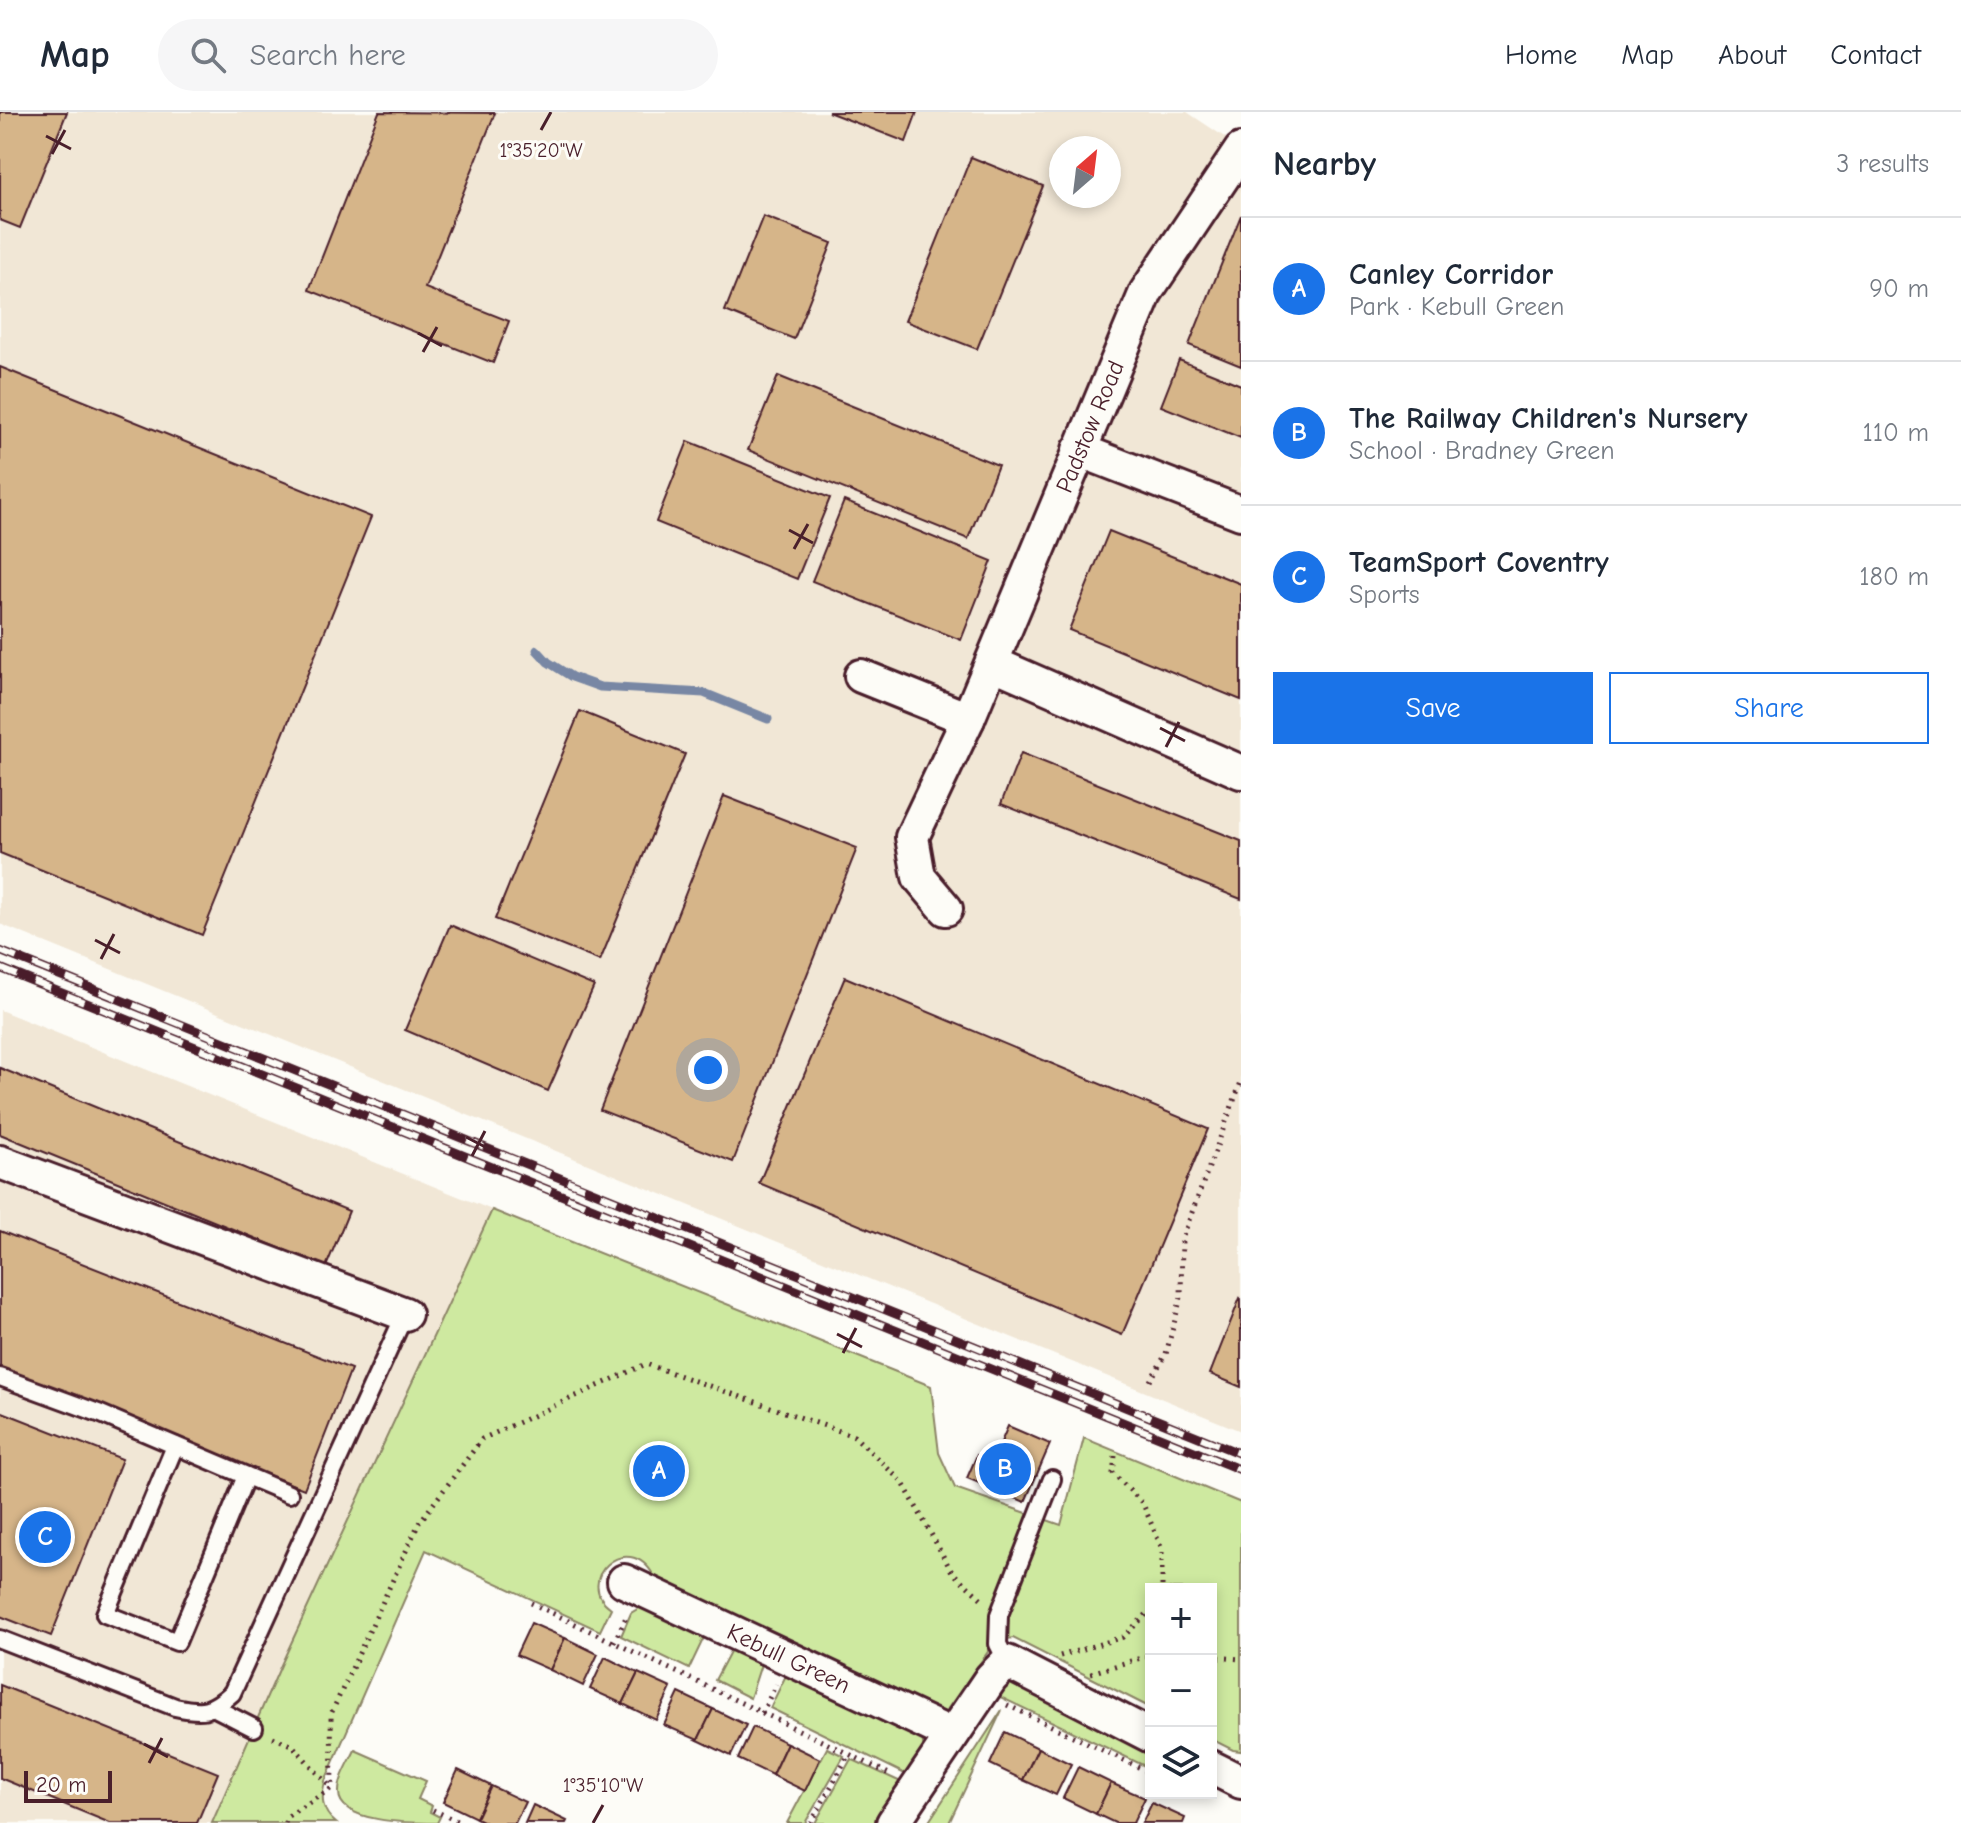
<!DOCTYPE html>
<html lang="en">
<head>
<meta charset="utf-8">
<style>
  body { margin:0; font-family:"Comic Neue",sans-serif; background:#f6f6f7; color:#1f2937 }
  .controls { position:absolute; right:24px; bottom:24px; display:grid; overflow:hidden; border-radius:0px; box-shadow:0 4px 12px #0003 }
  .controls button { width:72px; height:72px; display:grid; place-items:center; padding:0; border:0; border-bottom:2px solid #e0e1e3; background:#fff; color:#1f2937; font:40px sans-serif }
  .compass { position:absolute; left:1049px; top:24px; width:72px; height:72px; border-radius:50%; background:#fff; box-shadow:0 4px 12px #0003; rotate:28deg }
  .scale { position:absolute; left:24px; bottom:20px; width:88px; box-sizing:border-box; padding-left:8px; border:4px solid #4a1f2b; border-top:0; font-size:22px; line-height:28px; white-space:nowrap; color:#4a1f2b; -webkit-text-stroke:6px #fdfcf7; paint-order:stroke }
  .you { position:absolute; left:708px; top:958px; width:28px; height:28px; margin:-20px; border:6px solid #fff; border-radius:50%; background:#1a73e8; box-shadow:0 0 0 12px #1a73e833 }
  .badge { display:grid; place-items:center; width:52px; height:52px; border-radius:50%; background:#1a73e8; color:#fff; font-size:26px; font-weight:700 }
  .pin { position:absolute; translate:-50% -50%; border:4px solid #fff; box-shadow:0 2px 8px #0006 }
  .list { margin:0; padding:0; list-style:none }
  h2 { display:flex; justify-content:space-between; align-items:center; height:104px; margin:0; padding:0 32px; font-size:34px }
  h2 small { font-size:26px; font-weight:400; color:#747a83 }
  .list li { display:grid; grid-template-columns:52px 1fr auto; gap:24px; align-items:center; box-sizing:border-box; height:144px; padding:0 32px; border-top:2px solid #e0e1e3 }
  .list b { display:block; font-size:30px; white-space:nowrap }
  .list p { margin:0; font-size:26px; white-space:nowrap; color:#747a83 }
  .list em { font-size:26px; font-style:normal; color:#747a83 }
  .actions { display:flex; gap:16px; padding:24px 32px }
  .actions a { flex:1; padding:18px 0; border:2px solid #1a73e8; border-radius:0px; text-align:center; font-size:28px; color:#1a73e8 }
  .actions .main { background:#1a73e8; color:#fff }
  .icon { flex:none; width:44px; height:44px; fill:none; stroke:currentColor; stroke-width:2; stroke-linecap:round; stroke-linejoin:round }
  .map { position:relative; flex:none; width:1241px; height:1711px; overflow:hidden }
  header { display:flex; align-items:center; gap:48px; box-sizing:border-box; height:112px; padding:0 40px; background:#fff; border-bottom:2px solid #e0e1e3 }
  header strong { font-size:38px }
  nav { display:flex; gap:44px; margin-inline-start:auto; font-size:28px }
  .search { width:560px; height:72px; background:#f6f6f7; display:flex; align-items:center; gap:20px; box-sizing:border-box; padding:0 28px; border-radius:44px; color:#747a83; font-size:30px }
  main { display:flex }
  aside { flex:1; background:#fff }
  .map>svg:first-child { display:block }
</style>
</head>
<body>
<header>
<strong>Map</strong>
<div class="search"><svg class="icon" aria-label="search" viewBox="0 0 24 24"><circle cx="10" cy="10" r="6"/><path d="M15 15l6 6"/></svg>Search here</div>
<nav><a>Home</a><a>Map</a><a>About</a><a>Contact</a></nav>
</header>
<main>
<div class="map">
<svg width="1241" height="1711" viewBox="0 0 1241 1711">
  <rect width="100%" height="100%" fill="#fdfcf7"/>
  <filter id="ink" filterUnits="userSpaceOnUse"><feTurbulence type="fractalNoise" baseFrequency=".0125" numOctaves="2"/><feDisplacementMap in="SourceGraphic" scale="16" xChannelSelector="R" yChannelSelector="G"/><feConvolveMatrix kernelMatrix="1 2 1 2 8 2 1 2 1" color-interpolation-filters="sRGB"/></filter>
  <g filter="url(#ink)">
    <g fill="#f1e7d6" fill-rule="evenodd">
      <path d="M0,0H1187L1241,36V1319L0,812ZM1061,36H1109V84H1061Z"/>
      <path d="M0,898L492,1098L281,1553L212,1711H0Z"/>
    </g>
    <g fill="#cee9a0" stroke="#8c8466" stroke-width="2">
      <path d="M492,1098L931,1274L939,1341L955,1376L1061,1413L1084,1326L1241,1391V1639L1233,1638L1211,1627V1477H1151V1596L1013,1526L1001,1528L990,1537L944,1602L654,1464C627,1416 572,1470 611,1496L600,1519L426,1438L325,1669C321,1686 321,1699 336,1711H212L281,1553Z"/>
      <path d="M644,1493L708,1517L689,1557L621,1524L631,1501Z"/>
      <path d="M735,1530L764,1543L750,1586L715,1568Z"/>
      <path d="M789,1557L921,1623C928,1641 917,1649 907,1663L770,1596Z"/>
      <path d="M1010,1570H1016L1151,1634L1149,1656L994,1582Z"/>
      <path d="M1002,1598L949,1711H928Z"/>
      <path d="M827,1636L844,1644L805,1711H787Z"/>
      <path d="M355,1638L426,1669L418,1687L432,1694L430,1700L440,1705L437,1711C411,1711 338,1711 339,1680C339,1666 349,1651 355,1638Z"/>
      <path d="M851,1647L903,1671L877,1711H815Z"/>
    </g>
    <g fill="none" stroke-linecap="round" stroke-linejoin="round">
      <path stroke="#7887a4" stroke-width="9" d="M537,538L548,550L572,565L600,575L704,581L768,607"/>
    </g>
    <g fill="#d6b589" stroke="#4a1f2b" stroke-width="2">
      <path d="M0,0H67L20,116L0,108Z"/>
      <path d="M379,0L495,1L425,176L509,209L493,251L309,178Z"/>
      <path d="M828,0H917L906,30Z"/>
      <path d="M971,45L1043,74L977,237L905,209Z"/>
      <path d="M1241,103V254L1189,233Z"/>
      <path d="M763,104L832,131L794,227L725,199Z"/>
      <path d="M1179,248L1241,273V326L1161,294Z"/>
      <path d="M0,255L371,405L202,823L0,741Z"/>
      <path d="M778,264L998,353L968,427L748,338Z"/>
      <path d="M688,329L830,386L797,467L656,410Z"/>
      <path d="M844,389L992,449L961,528L812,469Z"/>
      <path d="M1109,419L1241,472V588L1069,518Z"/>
      <path d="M580,599L685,642L600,849L495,807Z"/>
      <path d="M1021,641L1241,729V787L1001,692Z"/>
      <path d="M724,684L857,736L733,1050L600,998Z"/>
      <path d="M450,813L594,874L548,979L405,918Z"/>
      <path d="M845,865L1208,1017L1122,1223L759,1071Z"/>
      <path d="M0,956L349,1099L326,1155L0,1022Z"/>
      <path d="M0,1119L351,1257L304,1377L0,1258Z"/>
      <path d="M1240,1186L1241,1187V1275L1210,1262Z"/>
      <path d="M0,1299L122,1347L51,1524L0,1504Z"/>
      <path d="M1008,1314L1050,1332L1025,1390L967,1366L977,1343L993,1349Z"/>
      <path d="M531,1511L565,1526L550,1558L516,1543Z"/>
      <path d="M565,1526L598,1542L583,1574L550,1558Z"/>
      <path d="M605,1545L638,1561L623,1592L590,1577Z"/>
      <path d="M638,1561L671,1576L656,1608L623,1592Z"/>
      <path d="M0,1573L218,1661L197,1711H110L0,1666Z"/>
      <path d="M679,1581L713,1597L698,1628L664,1613Z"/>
      <path d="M713,1597L746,1613L731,1644L698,1628Z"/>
      <path d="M753,1615L787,1631L772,1663L738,1647Z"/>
      <path d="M1005,1620L1038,1636L1023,1668L990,1652Z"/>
      <path d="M787,1631L820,1647L805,1679L772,1663Z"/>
      <path d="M1038,1636L1071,1652L1056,1683L1023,1668Z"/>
      <path d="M1078,1655L1111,1671L1096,1702L1063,1686Z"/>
      <path d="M458,1658L491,1674L476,1706L443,1690Z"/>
      <path d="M1111,1671L1145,1686L1133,1711H1115L1096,1702Z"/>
      <path d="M491,1674L525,1690L515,1711H486L476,1706Z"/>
      <path d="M1152,1691L1185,1706L1183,1711H1142Z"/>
      <path d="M533,1693L567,1709L566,1711H525Z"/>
    </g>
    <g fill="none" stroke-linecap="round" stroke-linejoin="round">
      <defs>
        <g id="lane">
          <path d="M0,1265L101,1302L289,1382"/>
          <path d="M175,1334L105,1502L177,1530L246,1364"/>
          <path d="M0,1527L175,1595C203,1601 211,1600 232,1581L405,1202"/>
          <path d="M1007,1550L998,1532L999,1503L1052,1367"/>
          <path d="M213,1595L254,1616"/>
        </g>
        <g id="street">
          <path d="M1079,338L1241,401"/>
          <path d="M992,551L1241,660"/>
          <path d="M861,564L968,607"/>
          <path id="s1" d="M946,797L919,765L912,725L968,607L1146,180L1241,38"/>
          <path d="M0,1050L405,1202"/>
          <path id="s2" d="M624,1469L952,1623"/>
          <path d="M1211,1655L1241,1670"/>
          <path d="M893,1711L991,1566L1007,1550L1151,1624"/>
        </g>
      </defs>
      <use href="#lane" stroke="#4a1f2b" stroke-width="22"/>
      <use href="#street" stroke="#4a1f2b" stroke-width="38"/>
      <g stroke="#4a1f2b" stroke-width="5" stroke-dasharray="2 6" stroke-linecap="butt">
        <path d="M1150,1269L1166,1242L1181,1185L1182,1127L1241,970"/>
        <path d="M1115,1344L1113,1361L1143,1392L1162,1437V1477"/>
        <path d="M531,1491L849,1642"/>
        <path d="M614,1530L627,1503"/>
        <path d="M1060,1544L1123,1525L1151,1498"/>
        <path d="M1211,1545L1241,1547"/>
        <path d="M1091,1561L1151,1543"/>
        <path d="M1007,1593L1151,1661"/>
        <path d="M762,1601L776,1572"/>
        <path d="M273,1625L293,1634L331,1676"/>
        <path d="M433,1698L461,1711"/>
        <path d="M285,1711L288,1704L332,1676L331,1602L419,1411L482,1327L646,1252L854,1324L903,1371L952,1460L983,1488"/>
        <path d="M811,1711L849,1642L889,1662"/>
      </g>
      <use href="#lane" stroke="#fdfcf7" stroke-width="16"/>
      <use href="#street" stroke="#fdfcf7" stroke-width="32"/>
      <defs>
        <g id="rail">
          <path d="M0,839L1241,1342"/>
          <path d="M0,856L1241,1358"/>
        </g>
      </defs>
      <use href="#rail" stroke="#4a1f2b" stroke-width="9"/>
      <use href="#rail" stroke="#fdfcf7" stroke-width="6" stroke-dasharray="18" stroke-linecap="butt"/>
    </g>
  </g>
  <path fill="none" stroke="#4a1f2b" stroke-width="3" d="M541,18L551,0M46,24L71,37M52,42L65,18M418,221L442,234M423,240L437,215M789,418L813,431M794,437L808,412M1160,616L1185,629M1166,635L1179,610M95,828L120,841M101,847L114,822M466,1025L491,1038M472,1044L485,1019M837,1222L862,1235M843,1241L856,1216M144,1632L168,1645M149,1651L162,1626M593,1711L603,1693"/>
  <g text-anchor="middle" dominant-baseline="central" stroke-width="6" stroke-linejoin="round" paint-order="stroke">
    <g font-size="24" fill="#4a1f2b" stroke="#fdfcf7">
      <text stroke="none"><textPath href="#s1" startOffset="530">Padstow Road</textPath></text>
      <text stroke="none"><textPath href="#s2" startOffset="182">Kebull Green</textPath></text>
    </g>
  </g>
  <g font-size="20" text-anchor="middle" fill="#4a1f2b" stroke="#fdfcf7" stroke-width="6" stroke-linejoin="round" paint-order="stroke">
    <text x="541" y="45">1°35'20"W</text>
    <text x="603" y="1680">1°35'10"W</text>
  </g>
</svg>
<div class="controls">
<button>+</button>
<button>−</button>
<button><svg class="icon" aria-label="layers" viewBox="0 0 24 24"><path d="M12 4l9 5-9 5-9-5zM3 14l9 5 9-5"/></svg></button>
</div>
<svg class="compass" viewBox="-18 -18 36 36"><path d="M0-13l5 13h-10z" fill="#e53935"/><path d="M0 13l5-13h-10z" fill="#747a83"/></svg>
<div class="scale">20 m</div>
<div class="you"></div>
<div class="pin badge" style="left:659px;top:1359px">A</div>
<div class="pin badge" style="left:1005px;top:1357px">B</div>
<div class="pin badge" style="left:45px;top:1425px">C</div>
</div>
<aside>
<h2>Nearby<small>3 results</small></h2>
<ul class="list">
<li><span class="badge">A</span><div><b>Canley Corridor</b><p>Park · Kebull Green</p></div><em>90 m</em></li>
<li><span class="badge">B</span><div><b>The Railway Children's Nursery</b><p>School · Bradney Green</p></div><em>110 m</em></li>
<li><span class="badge">C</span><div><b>TeamSport Coventry</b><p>Sports</p></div><em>180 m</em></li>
</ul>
<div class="actions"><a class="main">Save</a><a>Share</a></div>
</aside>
</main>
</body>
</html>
